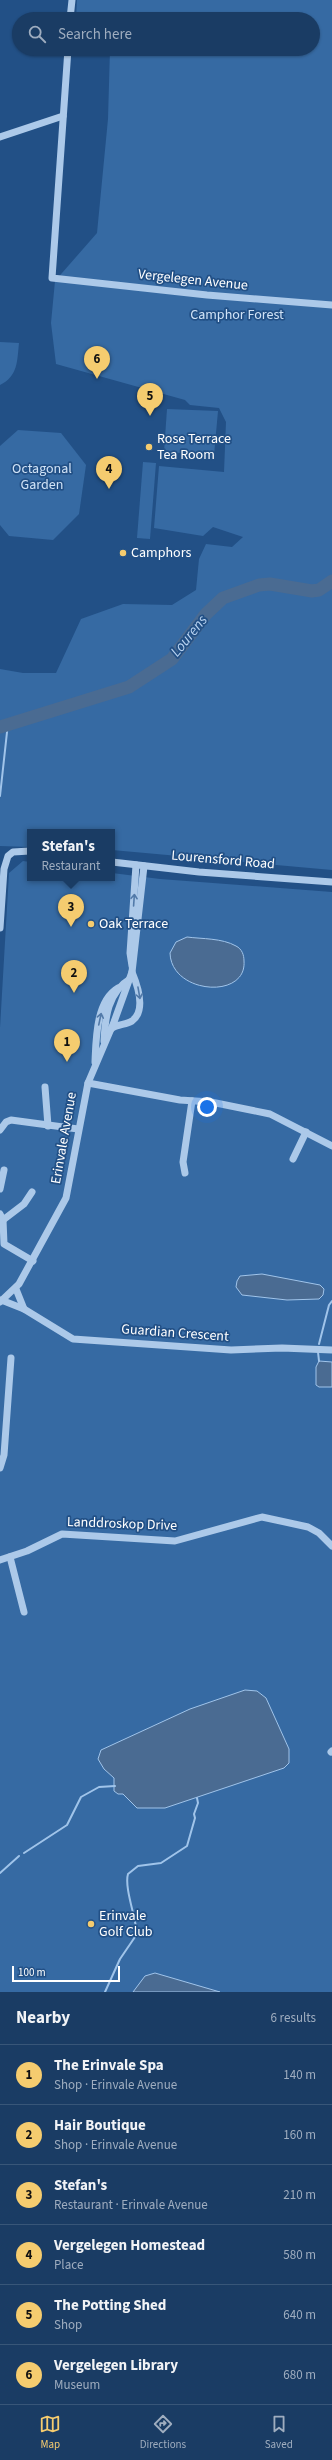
<!DOCTYPE html>
<html lang="en">
<head>
<meta charset="utf-8">
<style>
  body { margin:0; font-family:"Source Sans 3",sans-serif; background:#27476d; color:#f1f3f6 }
  .scale { position:absolute; left:12px; bottom:10px; width:108px; box-sizing:border-box; padding-left:4px; border:2px solid #fff; border-top:0; font-size:11px; line-height:14px; white-space:nowrap; color:#fff; -webkit-text-stroke:3px #225086; paint-order:stroke }
  .you { position:absolute; left:207px; top:1107px; width:14px; height:14px; margin:-10px; border:3px solid #fff; border-radius:50%; background:#1a73e8; box-shadow:0 0 0 6px #1a73e833 }
  .badge { display:grid; place-items:center; width:26px; height:26px; border-radius:50%; background:#f5cc6f; color:#111; font-size:13px; font-weight:700 }
  .pin { position:absolute; translate:-50% -33px; filter:drop-shadow(0 1px 2px #0008) }
  .pin::after { content:''; position:absolute; top:21px; width:14px; height:12px; background:inherit; clip-path:polygon(0 0,100% 0,50% 100%) }
  .popup { position:absolute; left:27px; top:829px; width:88px; height:52px; box-sizing:border-box; display:grid; place-content:center; border-radius:0px; background:#1a3c64; filter:drop-shadow(0 1px 3px #0005); font-size:13px; white-space:nowrap; color:#9fadbf }
  .popup b { font-size:15px; color:#f1f3f6 }
  .popup::after { content:''; position:absolute; left:50%; top:100%; margin-left:-8px; border:8px solid transparent; border-top-color:#1a3c64 }
  .list { margin:0; padding:0; list-style:none }
  h2 { display:flex; justify-content:space-between; align-items:center; height:52px; margin:0; padding:0 16px; font-size:17px }
  h2 small { font-size:13px; font-weight:400; color:#9fadbf }
  .list li { display:grid; grid-template-columns:26px 1fr auto; gap:12px; align-items:center; box-sizing:border-box; height:60px; padding:0 16px; border-top:1px solid #385678 }
  .list b { display:block; font-size:15px; white-space:nowrap }
  .list p { margin:0; font-size:13px; white-space:nowrap; color:#9fadbf }
  .list em { font-size:13px; font-style:normal; color:#9fadbf }
  .icon { flex:none; width:22px; height:22px; fill:none; stroke:currentColor; stroke-width:2; stroke-linecap:round; stroke-linejoin:round }
  .map { position:relative; flex:none; width:332px; height:1992px; overflow:hidden }
  .search { position:absolute; background:#1a3c64; box-shadow:0 1px 3px #0004; left:12px; right:12px; top:12px; height:44px; display:flex; align-items:center; gap:10px; box-sizing:border-box; padding:0 14px; border-radius:22px; color:#9fadbf; font-size:15px }
  .sheet { height:412px; background:#1a3c64 }
  nav { display:flex; justify-content:space-around; align-items:center; box-sizing:border-box; height:56px; border-top:1px solid #385678; background:#1a3c64; font-size:11px; color:#9fadbf }
  nav a { display:grid; justify-items:center; gap:2px }
  nav .on { color:#f5cc6f }
  .map>svg:first-child { display:block }
</style>
</head>
<body>
<div class="map">
<svg width="332" height="1992" viewBox="0 0 332 1992">
  <rect width="100%" height="100%" fill="#225086"/>
  <g fill="#366aa3">
    <path d="M77,0H332V870L112,850V832H30V847L0,846V669L23,673H56L81,619L123,604L172,605L196,590L199,559L206,544L232,547L243,537L213,527L203,536L154,528L159,466L224,472L226,422L219,408L190,405L185,400L56,364L51,323L55,281L97,233L108,119L110,49H313V19H76Z"/>
    <path d="M0,342L19,343C17,362 18,376 0,385Z"/>
    <path d="M167,409L218,411L214,455L164,452Z"/>
    <path d="M18,430L61,433L86,465L79,514L53,540L9,536L0,525V446Z"/>
    <path d="M143,462L156,463L150,539L137,538Z"/>
    <path d="M23,861L30,862V878H112V873L160,879L332,892V1992H0V1028L9,873Z"/>
  </g>
  <g fill="#4a6b92" stroke="#a0c4ea">
    <path d="M187,937C202,939 222,938 236,946C242,949 244,955 244,961C247,1000 171,994 170,953L176,942Z"/>
    <path d="M262,1274L320,1285L324,1289L323,1295L319,1299L287,1300L242,1295L236,1287L237,1281L240,1276Z"/>
    <path d="M319,1361L332,1362V1387H319L316,1385V1367Z"/>
    <path d="M245,1690L257,1691L266,1698L289,1749V1763L284,1768L165,1808H137L123,1794H118L114,1791V1778L104,1769L98,1759L101,1750L190,1709Z"/>
    <path d="M155,1973L220,1992H133L145,1976Z"/>
  </g>
  <g fill="none" stroke-linecap="round" stroke-linejoin="round">
    <g stroke="#a0c4ea" stroke-width="2">
      <path d="M0,796L8,723"/>
      <path d="M319,1344L329,1305L332,1301"/>
      <path d="M318,1352L319,1361"/>
      <path d="M24,1853L67,1825L81,1797L99,1787L115,1786"/>
      <path d="M0,1873L19,1856"/>
      <path d="M105,1992L120,1959L137,1934C136,1918 124,1887 128,1874L138,1866L161,1863L187,1846L195,1818L194,1814L198,1803L197,1798"/>
    </g>
    <path stroke="#4a6b92" stroke-width="13" d="M0,727L129,687L172,659L206,614L223,598L259,585L270,584L312,591L319,590L332,581"/>
    <g stroke="#acc9e9" stroke-width="7">
      <path d="M70,19L72,0"/>
      <path d="M68,49L52,278L207,295L332,305"/>
      <path d="M0,137L63,116"/>
      <path d="M112,862L199,872L332,882"/>
      <path d="M0,928L4,869L8,856L13,852L30,851"/>
      <path d="M132,966L130,953L136,865"/>
      <path d="M111,1029C117,1024 126,1025 132,1021C147,1010 137,984 132,972"/>
      <path d="M104,1041C105,1018 108,992 130,979"/>
      <path d="M95,1062C96,1039 96,1001 118,988"/>
      <path d="M88,1083L180,1100L211,1102L270,1114L332,1146"/>
      <path d="M45,1087L48,1126"/>
      <path d="M0,1130L6,1122L11,1120L78,1129"/>
      <path d="M293,1159L306,1132"/>
      <path d="M185,1173L183,1162L192,1101"/>
      <path d="M0,1189L4,1170"/>
      <path d="M0,1214L3,1220L4,1244L33,1261"/>
      <path d="M3,1220L24,1204L32,1192"/>
      <path d="M16,1289L24,1309"/>
      <path d="M1,1300L24,1309L73,1339L231,1350L282,1348L332,1350"/>
      <path d="M0,1302L19,1284L66,1198L88,1083L114,1022L132,972L144,866"/>
      <path d="M0,1468L4,1455L11,1358"/>
      <path d="M10,1557L24,1612"/>
      <path d="M0,1560L27,1551L62,1534L175,1541L262,1517L308,1527L319,1533L332,1546"/>
      <path d="M331,1752L332,1751"/>
    </g>
  </g>
  <defs><path id="oneway-shaft" d="M-6 0H5M1.5-3L5.5 0L1.5 3" fill="none" stroke-width="1.6" stroke-linecap="round" stroke-linejoin="round"/></defs>
  <g stroke="#527aa9">
    <use href="#oneway-shaft" transform="translate(134 900) rotate(-86)"/>
    <use href="#oneway-shaft" transform="translate(139 993) rotate(80)"/>
    <use href="#oneway-shaft" transform="translate(100 1019) rotate(-78)"/>
  </g>
  <g fill="#f5cc6f" stroke="#225086" stroke-width="1.5">
    <circle cx="149" cy="447" r="4"/>
    <circle cx="123" cy="553" r="4"/>
    <circle cx="91" cy="924" r="4"/>
    <circle cx="91" cy="1924" r="4"/>
  </g>
  <g text-anchor="middle" dominant-baseline="central" stroke-width="3.5" stroke-linejoin="round" paint-order="stroke">
    <g font-size="14" fill="#fff" stroke="#225086">
      <text transform="translate(193 280) rotate(6)">Vergelegen Avenue</text>
      <text transform="translate(223 860) rotate(5)">Lourensford Road</text>
      <text transform="translate(64 1138) rotate(-80)">Erinvale Avenue</text>
      <text transform="translate(175 1333) rotate(4)">Guardian Crescent</text>
      <text transform="translate(122 1524) rotate(2)">Landdroskop Drive</text>
    </g>
    <g font-size="14" fill="#d1e3f7" stroke="#225086">
      <text x="237" y="315">Camphor Forest</text>
      <text x="42" y="469">Octagonal<tspan x="42" dy="16">Garden</tspan></text>
    </g>
    <g font-size="14" fill="#fff" stroke="#225086" text-anchor="start">
      <text x="157" y="439">Rose Terrace<tspan x="157" dy="16">Tea Room</tspan></text>
      <text x="131" y="553">Camphors</text>
      <text x="99" y="924">Oak Terrace</text>
      <text x="99" y="1916">Erinvale<tspan x="99" dy="16">Golf Club</tspan></text>
    </g>
    <g font-size="15" font-style="italic" fill="#b8d3f1" stroke="#225086">
      <text transform="translate(189 636) rotate(-51)">Lourens</text>
    </g>
  </g>
</svg>
<div class="scale">100 m</div>
<div class="you"></div>
<div class="pin badge" style="left:67px;top:1062px">1</div>
<div class="pin badge" style="left:74px;top:993px">2</div>
<div class="pin badge" style="left:71px;top:927px">3</div>
<div class="popup"><b>Stefan's</b>Restaurant</div>
<div class="pin badge" style="left:109px;top:489px">4</div>
<div class="pin badge" style="left:150px;top:416px">5</div>
<div class="pin badge" style="left:97px;top:379px">6</div>
<div class="search"><svg class="icon" aria-label="search" viewBox="0 0 24 24"><circle cx="10" cy="10" r="6"/><path d="M15 15l6 6"/></svg>Search here</div>
</div>
<section class="sheet">
<h2>Nearby<small>6 results</small></h2>
<ul class="list">
<li><span class="badge">1</span><div><b>The Erinvale Spa</b><p>Shop · Erinvale Avenue</p></div><em>140 m</em></li>
<li><span class="badge">2</span><div><b>Hair Boutique</b><p>Shop · Erinvale Avenue</p></div><em>160 m</em></li>
<li><span class="badge">3</span><div><b>Stefan's</b><p>Restaurant · Erinvale Avenue</p></div><em>210 m</em></li>
<li><span class="badge">4</span><div><b>Vergelegen Homestead</b><p>Place</p></div><em>580 m</em></li>
<li><span class="badge">5</span><div><b>The Potting Shed</b><p>Shop</p></div><em>640 m</em></li>
<li><span class="badge">6</span><div><b>Vergelegen Library</b><p>Museum</p></div><em>680 m</em></li>
</ul>
</section>
<nav>
<a class="on"><svg class="icon" aria-label="map" viewBox="0 0 24 24"><path d="M3 6l6-2 6 2 6-2v14l-6 2-6-2-6 2zM9 4v14M15 6v14"/></svg>Map</a>
<a><svg class="icon" aria-label="directions" viewBox="0 0 24 24"><path d="M12 3l9 9-9 9-9-9zM9 14v-3h6M13 9l2 2-2 2"/></svg>Directions</a>
<a><svg class="icon" aria-label="saved" viewBox="0 0 24 24"><path d="M7 4h10v16l-5-4-5 4z"/></svg>Saved</a>
</nav>
</body>
</html>
